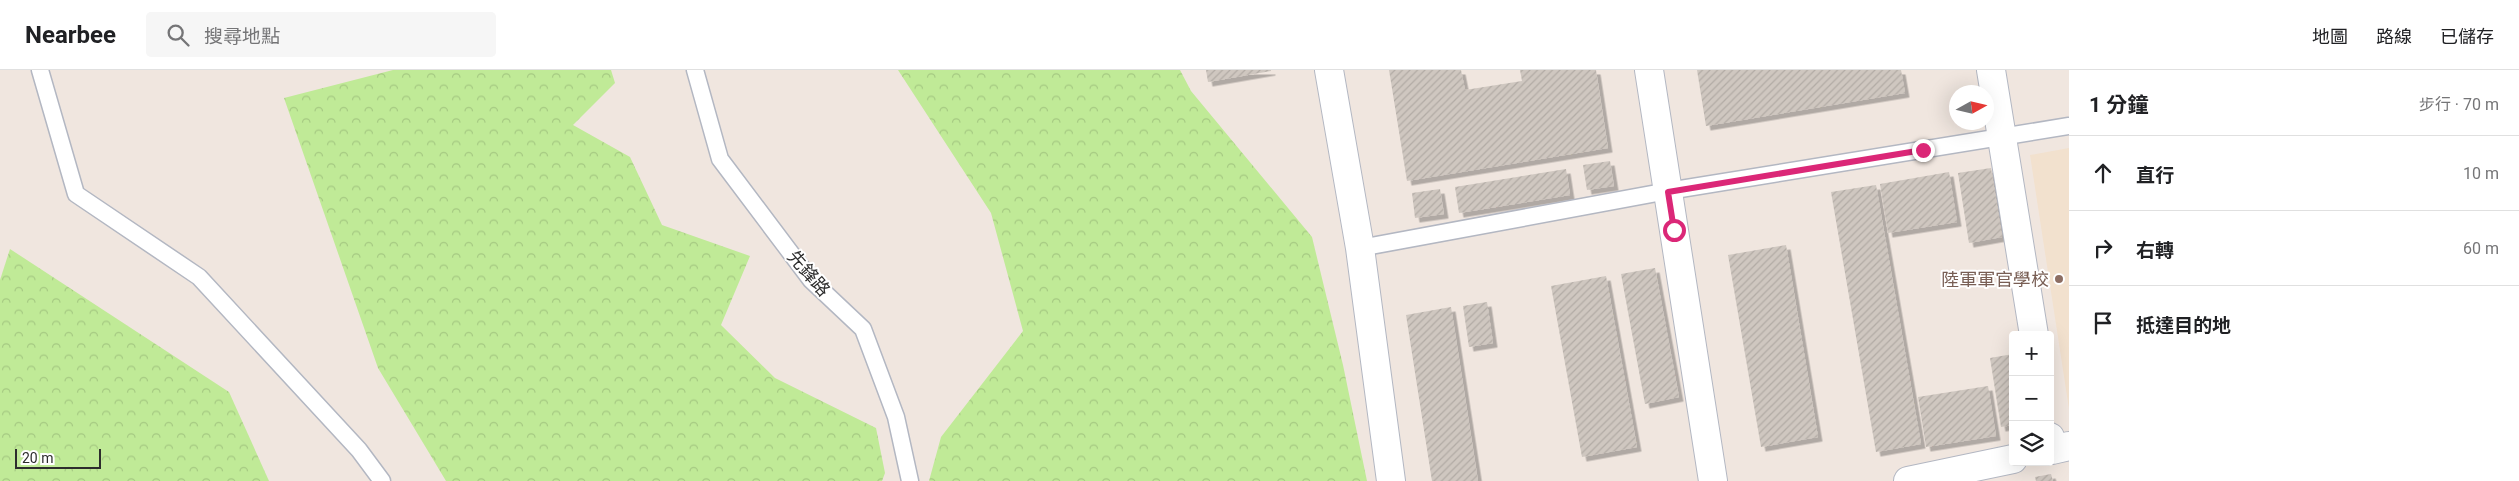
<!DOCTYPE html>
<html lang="zh-TW">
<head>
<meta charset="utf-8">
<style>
  body { margin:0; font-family:Roboto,"Noto Sans TC",sans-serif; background:#f6f6f6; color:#202124 }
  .controls { position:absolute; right:15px; bottom:15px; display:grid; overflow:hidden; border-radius:5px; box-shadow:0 5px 20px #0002 }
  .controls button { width:45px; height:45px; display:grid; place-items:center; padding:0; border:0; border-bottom:1px solid #e0e0e0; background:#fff; color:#202124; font:25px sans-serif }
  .compass { position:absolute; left:1949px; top:15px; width:45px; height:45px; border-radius:50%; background:#fff; box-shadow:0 5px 20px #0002; rotate:82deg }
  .scale { position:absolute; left:15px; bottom:12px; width:86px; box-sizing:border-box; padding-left:5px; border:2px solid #2d2d2d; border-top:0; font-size:14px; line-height:18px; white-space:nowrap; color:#2d2d2d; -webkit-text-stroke:4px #fff; paint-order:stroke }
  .stop { position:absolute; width:15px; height:15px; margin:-11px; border:4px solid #db2777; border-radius:50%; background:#fff }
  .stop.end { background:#db2777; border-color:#fff; box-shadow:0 1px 5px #0008 }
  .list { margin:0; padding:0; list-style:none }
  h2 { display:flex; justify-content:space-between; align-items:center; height:65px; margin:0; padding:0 20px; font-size:21px }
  h2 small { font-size:16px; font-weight:400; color:#757577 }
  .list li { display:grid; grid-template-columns:32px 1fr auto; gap:15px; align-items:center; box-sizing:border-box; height:75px; padding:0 20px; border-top:1px solid #e0e0e0 }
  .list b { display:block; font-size:19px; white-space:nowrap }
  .list em { font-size:16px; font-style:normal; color:#757577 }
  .icon { flex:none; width:28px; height:28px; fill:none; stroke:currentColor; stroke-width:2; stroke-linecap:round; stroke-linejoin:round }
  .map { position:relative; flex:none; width:2069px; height:411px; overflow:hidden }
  header { display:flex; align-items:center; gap:30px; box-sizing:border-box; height:70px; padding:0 25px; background:#fff; border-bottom:1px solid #e0e0e0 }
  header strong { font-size:24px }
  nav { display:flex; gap:28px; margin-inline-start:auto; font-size:18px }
  .search { width:350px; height:45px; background:#f6f6f6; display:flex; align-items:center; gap:12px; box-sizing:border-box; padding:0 18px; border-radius:5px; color:#757577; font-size:19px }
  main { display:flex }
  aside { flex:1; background:#fff }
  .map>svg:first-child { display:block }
</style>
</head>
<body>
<header>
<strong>Nearbee</strong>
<div class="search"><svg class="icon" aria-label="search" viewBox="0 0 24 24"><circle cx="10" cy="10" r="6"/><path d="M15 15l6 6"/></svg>搜尋地點</div>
<nav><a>地圖</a><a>路線</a><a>已儲存</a></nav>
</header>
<main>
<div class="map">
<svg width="2069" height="411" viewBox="0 0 2069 411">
  <defs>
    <pattern id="forest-crowns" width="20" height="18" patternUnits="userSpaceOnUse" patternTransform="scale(1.25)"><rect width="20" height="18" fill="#c0ea97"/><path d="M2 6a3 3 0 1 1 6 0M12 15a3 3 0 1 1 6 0" fill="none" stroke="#a5c982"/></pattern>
    <pattern id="building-hatch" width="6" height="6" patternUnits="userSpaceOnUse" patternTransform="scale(1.25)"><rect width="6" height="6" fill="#cfc7c0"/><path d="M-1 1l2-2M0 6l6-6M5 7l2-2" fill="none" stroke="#b2aba5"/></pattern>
    <filter id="shadow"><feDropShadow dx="4.5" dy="4.5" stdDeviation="0" flood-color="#0004"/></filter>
  </defs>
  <rect width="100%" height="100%" fill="#f0e6df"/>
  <path fill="#f2e1ce" d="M2069,78V339L2030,85Z"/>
  <g fill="url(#forest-crowns)">
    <path d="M393,0H611L615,13L573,55L630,87L662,155L750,186L721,255L775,308L876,358L885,403L882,411H446L378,298L284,28Z"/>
    <path d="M898,0H1180L1191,21L1312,167L1343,295L1367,411H929L941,367L1023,261L991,143Z"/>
    <path d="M10,179L229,322L269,411H0V210Z"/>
  </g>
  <g fill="url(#building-hatch)" filter="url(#shadow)">
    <path d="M1206,0H1271V1L1208,12Z"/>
    <path d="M1389,0H1461L1465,20L1522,11L1520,0H1596L1608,78L1407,111Z"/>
    <path d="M1697,0H1901L1905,23L1706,56Z"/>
    <path d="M1610,91L1614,116L1587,120L1583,95Z"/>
    <path d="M1991,98L2002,167L1969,173L1958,103Z"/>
    <path d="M1566,99L1570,125L1459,143L1455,117Z"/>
    <path d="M1949,102L1957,152L1888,163L1880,114Z"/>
    <path d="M1876,115L1921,374L1876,382L1831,122Z"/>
    <path d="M1440,119L1444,144L1415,148L1412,123Z"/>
    <path d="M1786,175L1818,367L1761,377L1728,185Z"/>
    <path d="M1655,198L1679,327L1645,334L1621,204Z"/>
    <path d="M1606,206L1637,377L1582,387L1551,216Z"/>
    <path d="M1487,232L1493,273L1469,277L1463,236Z"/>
    <path d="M1451,237L1478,411H1432L1406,245Z"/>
    <path d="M2013,284V355L2001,357L1990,288Z"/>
    <path d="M1988,316L1996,366L1926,377L1918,327Z"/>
    <path d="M2051,404L2053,411H2036L2035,407Z"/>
  </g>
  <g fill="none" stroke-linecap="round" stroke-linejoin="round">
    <defs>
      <g id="lane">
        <path d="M40,0L76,124L199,207L359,380L382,411"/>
        <path d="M695,0L720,89L811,210L863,259L896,347L910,411"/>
        <path d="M1360,178L1668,121L2069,56"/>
      </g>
      <g id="street">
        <path d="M1329,0L1360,178L1391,411"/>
        <path d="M1649,0L1713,411"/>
        <path d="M1991,0L2034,265"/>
        <path d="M2050,367L2052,380L2069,376"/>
        <path d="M1908,411L2013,389"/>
      </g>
    </defs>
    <use href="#lane" stroke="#b3b7c2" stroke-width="19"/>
    <use href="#street" stroke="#b3b7c2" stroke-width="30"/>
    <use href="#lane" stroke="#fff" stroke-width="16"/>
    <use href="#street" stroke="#fff" stroke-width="28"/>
  </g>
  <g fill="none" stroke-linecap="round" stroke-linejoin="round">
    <path stroke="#db2777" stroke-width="6" d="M1674,160L1668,122L1923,80"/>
  </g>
  <circle fill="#8d6e63" stroke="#fff" stroke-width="2" cx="2059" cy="209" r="5"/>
  <g text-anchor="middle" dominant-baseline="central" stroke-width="4" stroke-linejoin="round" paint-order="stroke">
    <g font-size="18" fill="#2d2d2d" stroke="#fff">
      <text transform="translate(809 203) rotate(49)">先鋒路</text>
    </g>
    <g font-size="18" fill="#785e54" stroke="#fff" text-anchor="end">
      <text x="2049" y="209">陸軍軍官學校</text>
    </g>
  </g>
</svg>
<div class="controls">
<button>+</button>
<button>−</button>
<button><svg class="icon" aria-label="layers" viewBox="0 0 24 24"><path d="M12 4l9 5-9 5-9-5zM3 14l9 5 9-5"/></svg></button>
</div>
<svg class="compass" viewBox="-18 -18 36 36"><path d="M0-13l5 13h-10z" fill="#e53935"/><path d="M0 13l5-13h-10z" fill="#757577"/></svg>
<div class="scale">20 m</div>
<div class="stop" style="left:1674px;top:160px"></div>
<div class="stop end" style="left:1923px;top:80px"></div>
</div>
<aside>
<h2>1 分鐘<small>步行 · 70 m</small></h2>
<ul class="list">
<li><svg class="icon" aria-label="ahead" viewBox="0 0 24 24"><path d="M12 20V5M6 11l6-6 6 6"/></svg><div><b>直行</b></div><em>10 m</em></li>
<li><svg class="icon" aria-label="right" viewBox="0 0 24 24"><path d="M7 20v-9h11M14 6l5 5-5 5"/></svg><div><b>右轉</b></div><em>60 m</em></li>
<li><svg class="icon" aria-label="arrive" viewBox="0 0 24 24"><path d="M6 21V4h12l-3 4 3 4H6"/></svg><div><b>抵達目的地</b></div></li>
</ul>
</aside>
</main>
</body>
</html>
